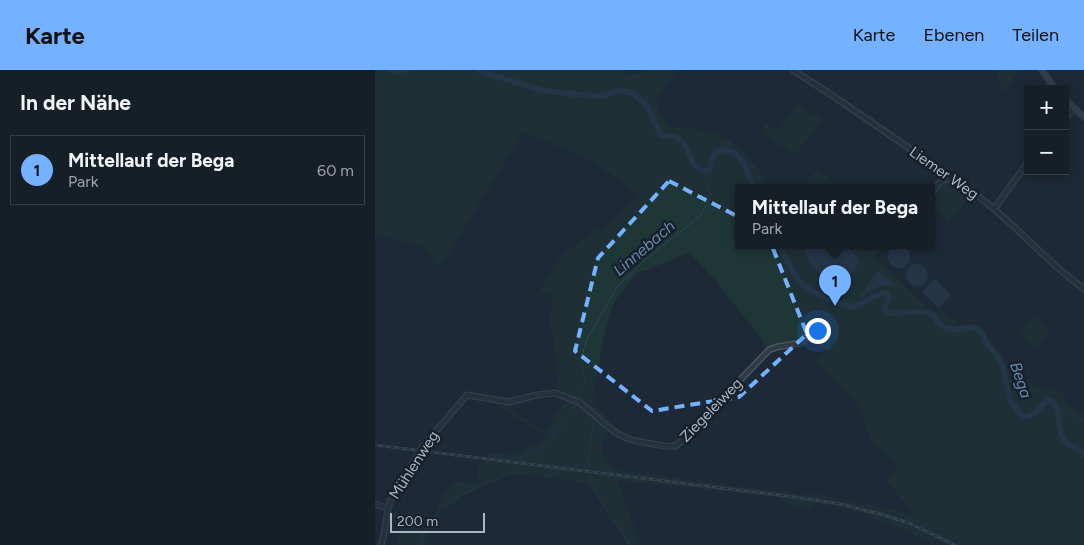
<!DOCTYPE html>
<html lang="de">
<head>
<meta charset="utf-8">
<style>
  body { margin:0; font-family:Figtree,sans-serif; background:#232c34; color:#f1f3f6 }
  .controls { position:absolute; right:15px; top:15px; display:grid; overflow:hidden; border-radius:0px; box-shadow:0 2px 12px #0003 }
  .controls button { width:45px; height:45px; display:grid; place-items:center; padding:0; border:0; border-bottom:1px solid #353d45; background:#161f28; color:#f1f3f6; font:25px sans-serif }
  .scale { position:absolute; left:15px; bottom:12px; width:95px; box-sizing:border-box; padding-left:5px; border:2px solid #aab6c4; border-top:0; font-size:14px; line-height:18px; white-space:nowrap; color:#aab6c4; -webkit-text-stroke:4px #17202b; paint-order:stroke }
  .you { position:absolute; left:442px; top:260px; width:18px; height:18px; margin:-12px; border:4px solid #fff; border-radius:50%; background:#1a73e8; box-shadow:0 0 0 8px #1a73e833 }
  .badge { display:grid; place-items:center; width:32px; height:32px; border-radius:50%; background:#74b2ff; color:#111; font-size:16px; font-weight:700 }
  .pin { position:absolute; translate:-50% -41px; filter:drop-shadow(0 1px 2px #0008) }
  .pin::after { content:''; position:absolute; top:26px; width:18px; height:15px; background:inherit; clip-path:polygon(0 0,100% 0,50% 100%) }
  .popup { position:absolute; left:360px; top:114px; width:200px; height:65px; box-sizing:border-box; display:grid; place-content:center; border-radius:0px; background:#161f28; filter:drop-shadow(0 1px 4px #0005); font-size:16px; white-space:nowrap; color:#9ea2a8 }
  .popup b { font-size:19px; color:#f1f3f6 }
  .popup::after { content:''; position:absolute; left:50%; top:100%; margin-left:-10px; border:10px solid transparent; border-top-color:#161f28 }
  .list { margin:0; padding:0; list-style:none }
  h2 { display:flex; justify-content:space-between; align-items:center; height:65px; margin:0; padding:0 20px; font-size:21px }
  h2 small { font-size:16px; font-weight:400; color:#9ea2a8 }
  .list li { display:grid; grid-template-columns:32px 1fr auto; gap:15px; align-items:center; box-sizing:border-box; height:70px; margin:0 10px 10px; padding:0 10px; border:1px solid #353d45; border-radius:0px }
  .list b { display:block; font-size:19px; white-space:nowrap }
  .list p { margin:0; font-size:16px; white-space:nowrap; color:#9ea2a8 }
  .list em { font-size:16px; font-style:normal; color:#9ea2a8 }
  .map { position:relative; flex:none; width:709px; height:475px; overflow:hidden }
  header { display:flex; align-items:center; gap:30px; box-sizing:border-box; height:70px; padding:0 25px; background:#74b2ff; color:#111 }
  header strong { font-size:24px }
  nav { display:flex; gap:28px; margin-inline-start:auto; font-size:18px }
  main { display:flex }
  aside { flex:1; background:#161f28 }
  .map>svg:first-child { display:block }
</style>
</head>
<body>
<header>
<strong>Karte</strong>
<nav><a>Karte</a><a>Ebenen</a><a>Teilen</a></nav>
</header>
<main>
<aside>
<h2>In der Nähe<small></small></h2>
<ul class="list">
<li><span class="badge">1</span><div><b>Mittellauf der Bega</b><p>Park</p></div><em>60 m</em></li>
</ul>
</aside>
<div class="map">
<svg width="709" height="475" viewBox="0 0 709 475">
  <rect width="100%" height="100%" fill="#1d2936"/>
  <g fill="#1f3637" fill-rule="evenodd">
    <path d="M0,0H247L254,5L269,3L268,0H302L281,31L286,44L295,57C308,58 322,58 334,61C363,68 380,94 396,117H364V175H428C436,200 447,205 469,217L484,193L483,188L471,175H480L483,180H499L503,175H509L499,187L555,240L563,242L566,239L584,255H601L616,270L624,284L626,282L637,307L691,325L688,330L709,344V475H571L564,470L556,472L488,443L443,433L435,439L414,436L406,428L375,424L242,410L266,475H252L222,426L212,413L138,403L109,415L82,431L68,441L62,434L77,412L103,411L104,395H107L112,383L136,385L138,383L172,369L169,365L116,332L131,336L170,362L191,329L183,322L180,280L174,249L178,233L173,223L162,225L186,186L223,158L226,160L243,146L264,124L217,91L149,62L66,196L63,197L49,178L43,175L0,164ZM314,183L339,209L388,271L392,280L398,275L428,269L443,261L445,268L441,272L452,280L440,291L482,333L497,372L522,395L512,412L540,445L443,424L432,425L239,400C237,395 233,392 230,387C224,377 229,367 234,359L224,352L222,344L247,364L264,370L240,356L221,337L220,317L229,266L239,232L261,204ZM503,202L519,216L507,215L485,226Z"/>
    <path d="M621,0H645L627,23Z"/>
    <path d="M422,33L448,50L420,85L387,64L389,54L404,60Z"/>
    <path d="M442,99L465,117H447L442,114L439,117H426Z"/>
    <path d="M572,110H577L597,123L583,142L574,151L556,137C556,125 561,115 572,110Z"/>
    <path d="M659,245L676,259L662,278L643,264Z"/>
    <path d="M19,442L48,451L50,454L46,458L56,475H21L27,456L16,452Z"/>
  </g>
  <g fill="#2d445d">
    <path d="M428,175H471L483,188L484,193L469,217H462C456,210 450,206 442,201C434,195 431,184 428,175Z"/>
    <circle cx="524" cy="187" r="11"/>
    <circle cx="542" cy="205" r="11"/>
    <path d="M503,201L521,216L507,215L484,227Z"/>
    <path d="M560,209L576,225L564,238L547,222Z"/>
  </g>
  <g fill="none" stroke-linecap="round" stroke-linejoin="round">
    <g stroke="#2d445d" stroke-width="1">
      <path d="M204,330L203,321L211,312L205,292L212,269L242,217L271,189L325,146L336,126L329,101"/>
      <path d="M202,335L206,337V340L219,348L213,392L215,398"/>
      <path d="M681,335L704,349L709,350"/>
      <path d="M141,390L177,372L180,364L191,351L202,333"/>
      <path d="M140,399V396"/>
      <path d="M215,408V404"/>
      <path d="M216,412L234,446L244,458L255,475"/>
      <path d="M58,450L66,437L92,422L139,402"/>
      <path d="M47,475L46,472L49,469L48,464L55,453"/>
    </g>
    <g stroke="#2d445d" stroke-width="5.5">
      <path d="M16,0H31"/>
      <path d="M104,0L107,2L166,20L205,25L229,26L238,22L247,21L258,23L272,36L286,66C291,66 298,66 302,68C318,75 310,95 329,101L335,99C336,94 336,88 340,84C347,74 362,84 367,91C372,99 375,109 379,117"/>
      <path d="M405,175L407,181C414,191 418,206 427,214C435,221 471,239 480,236C491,234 501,221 512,224L514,227L509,239L513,243L552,242L560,246L562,251L570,258L580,260L598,257L603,259L609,266L611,273L624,288L628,297L635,330L647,347C658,348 665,337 672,330H676C685,337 683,354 686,364C690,377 702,376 709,385"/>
    </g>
    <defs>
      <g id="minor">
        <path d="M418,0L464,30L566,100L571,104L572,108C586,111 597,121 608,130C644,158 673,193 709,219"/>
        <path d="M690,48L699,39"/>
        <path d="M556,124L566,111L572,108"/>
        <path d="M619,139L653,92"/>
        <path d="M204,332C217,342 227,353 240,362C251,370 265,372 278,374C286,376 293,377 301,376L394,280L402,277L425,273L437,263"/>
        <path d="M0,434L13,438"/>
        <path d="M6,475C12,459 10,441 17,427L48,376L92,325L134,332L162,325L180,323L201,331"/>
      </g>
      <g id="major">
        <path d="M667,0L680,19"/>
        <path d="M690,30L709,47"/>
      </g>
    </defs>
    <use href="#minor" stroke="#4e5965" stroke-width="7"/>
    <use href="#major" stroke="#3a4450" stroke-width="8"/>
    <use href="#minor" stroke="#313b47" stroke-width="4.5"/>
    <use href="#major" stroke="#4e5a67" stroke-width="5.5"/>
    <defs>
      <path id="rail" d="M0,375L420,427L466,434L505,444L534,453L580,475"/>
    </defs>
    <use href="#rail" stroke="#525f6e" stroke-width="3"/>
    <use href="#rail" stroke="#17202b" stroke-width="1" stroke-dasharray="4" stroke-linecap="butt"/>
  </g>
  <path d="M0 0H709V475H0ZM294,111L391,161L432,264L364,327L277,341L200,281L223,188Z" fill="#1d2936" fill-opacity=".55" fill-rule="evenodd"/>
  <path fill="none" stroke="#74b2ff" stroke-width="4" stroke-dasharray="10 6" stroke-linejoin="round" d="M294,111L391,161L432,264L364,327L277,341L200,281L223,188Z"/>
  <g text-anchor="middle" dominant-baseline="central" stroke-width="5" stroke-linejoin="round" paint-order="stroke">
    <g font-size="15" fill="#aab6c4" stroke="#17202b">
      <text transform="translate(569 103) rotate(35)">Liemer Weg</text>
      <text transform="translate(336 340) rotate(-46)">Ziegeleiweg</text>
      <text transform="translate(39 395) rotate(-57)">Mühlenweg</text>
    </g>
    <g font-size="16" font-style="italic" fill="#6889ab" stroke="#17202b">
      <text transform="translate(269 178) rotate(-41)">Linnebach</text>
      <text transform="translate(646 310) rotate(71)">Bega</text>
    </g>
  </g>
</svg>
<div class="controls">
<button>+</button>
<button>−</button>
</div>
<div class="scale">200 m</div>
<div class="you"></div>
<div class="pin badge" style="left:460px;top:236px">1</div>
<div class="popup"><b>Mittellauf der Bega</b>Park</div>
</div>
</main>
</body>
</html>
